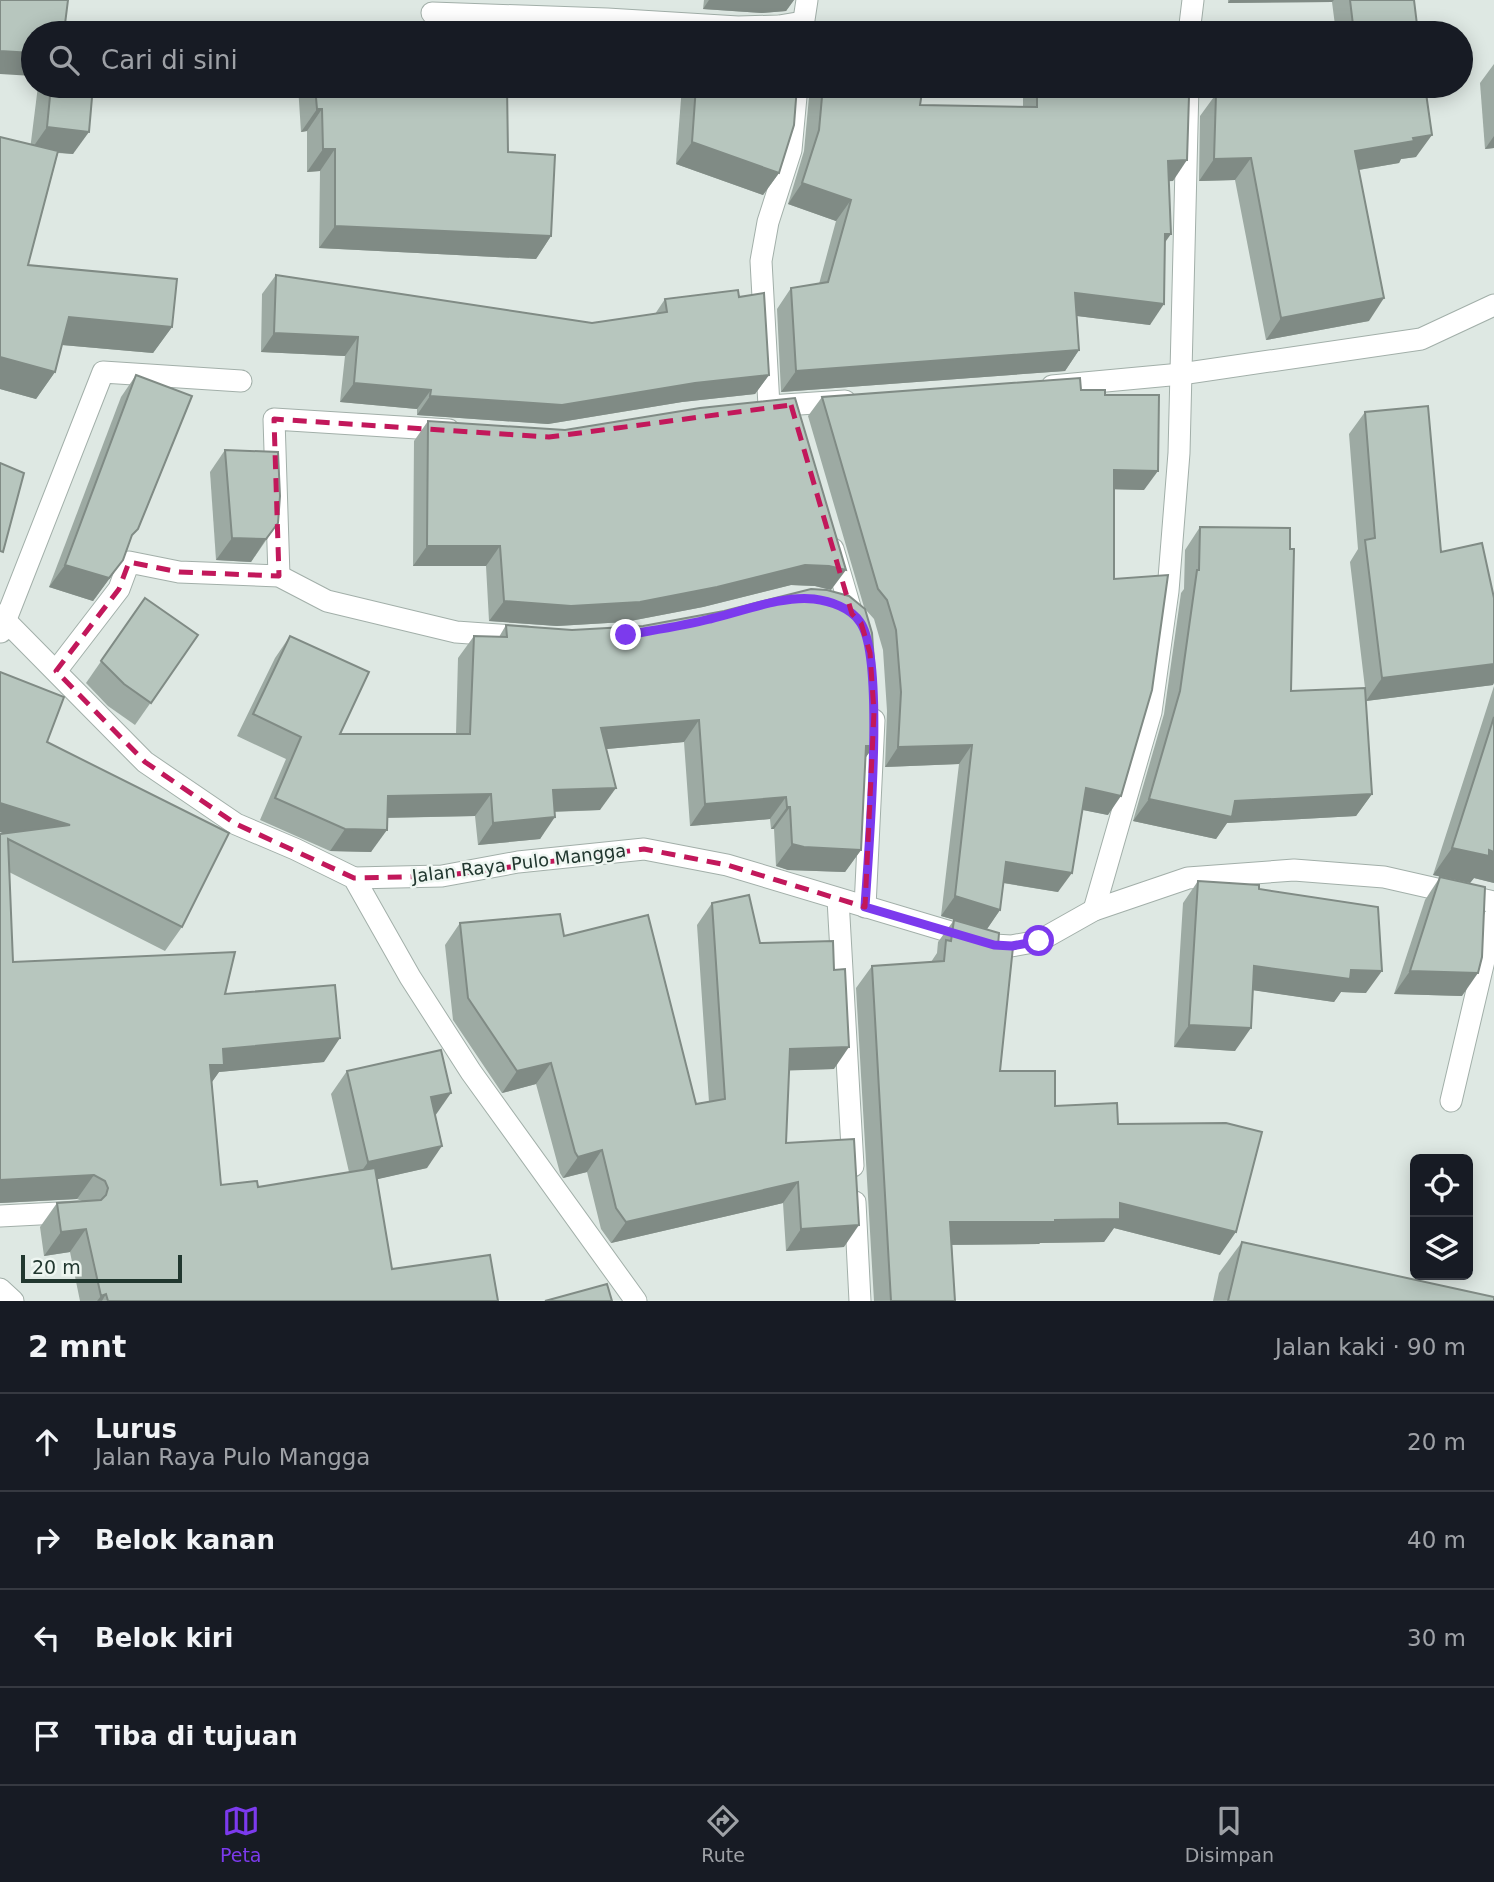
<!DOCTYPE html>
<html lang="id">
<head>
<meta charset="utf-8">
<style>
  body { margin:0; font-family:"DejaVu Sans",sans-serif; background:#242831; color:#f1f3f6 }
  .controls { position:absolute; right:21px; bottom:21px; display:grid; overflow:hidden; border-radius:10px; box-shadow:0 4px 18px #0003 }
  .controls button { width:63px; height:63px; display:grid; place-items:center; padding:0; border:0; border-bottom:2px solid #363941; background:#171b24; color:#f1f3f6; font:35px sans-serif }
  .scale { position:absolute; left:21px; bottom:18px; width:161px; box-sizing:border-box; padding-left:7px; border:4px solid #21372f; border-top:0; font-size:19px; line-height:24px; white-space:nowrap; color:#21372f; -webkit-text-stroke:5px #eef6f1; paint-order:stroke }
  .stop { position:absolute; width:21px; height:21px; margin:-16px; border:5px solid #7c3aed; border-radius:50%; background:#fff }
  .stop.end { background:#7c3aed; border-color:#fff; box-shadow:0 2px 7px #0008 }
  .list { margin:0; padding:0; list-style:none }
  h2 { display:flex; justify-content:space-between; align-items:center; height:91px; margin:0; padding:0 28px; font-size:30px }
  h2 small { font-size:23px; font-weight:400; color:#9ea1a6 }
  .list li { display:grid; grid-template-columns:46px 1fr auto; gap:21px; align-items:center; box-sizing:border-box; height:98px; padding:0 28px; border-top:2px solid #363941 }
  .list b { display:block; font-size:26px; white-space:nowrap }
  .list p { margin:0; font-size:23px; white-space:nowrap; color:#9ea1a6 }
  .list em { font-size:23px; font-style:normal; color:#9ea1a6 }
  .icon { flex:none; width:38px; height:38px; fill:none; stroke:currentColor; stroke-width:2; stroke-linecap:round; stroke-linejoin:round }
  .map { position:relative; flex:none; width:1494px; height:1301px; overflow:hidden }
  .search { position:absolute; background:#171b24; box-shadow:0 4px 18px #0003; left:21px; right:21px; top:21px; height:77px; display:flex; align-items:center; gap:18px; box-sizing:border-box; padding:0 24px; border-radius:38px; color:#9ea1a6; font-size:26px }
  .sheet { height:483px; background:#171b24 }
  nav { display:flex; justify-content:space-around; align-items:center; box-sizing:border-box; height:98px; border-top:2px solid #363941; background:#171b24; font-size:19px; color:#9ea1a6 }
  nav a { display:grid; justify-items:center; gap:4px }
  nav .on { color:#7c3aed }
  .map>svg:first-child { display:block }
</style>
</head>
<body>
<div class="map">
<svg width="1494" height="1301" viewBox="0 0 1494 1301">
  <rect width="100%" height="100%" fill="#dee8e3"/>
  <g fill="none" stroke-linecap="round" stroke-linejoin="round">
    <defs>
      <g id="minor">
        <path d="M432,13L607,19L738,27L779,26L803,22"/>
        <path d="M802,33L807,0"/>
        <path d="M1189,33L1193,0"/>
        <path d="M1052,386L1181,374L1421,339L1494,305"/>
        <path d="M769,406L845,401"/>
        <path d="M769,406L761,261L768,222L791,150L797,86"/>
        <path d="M833,549L852,614"/>
        <path d="M279,576L274,419L449,430"/>
        <path d="M0,615L145,762L236,824L295,849L354,878L410,977L471,1072L636,1301"/>
        <path d="M1,632L103,372L241,381"/>
        <path d="M56,671L119,589L129,562L179,572L279,576L327,601L456,632L526,637"/>
        <path d="M354,878L442,876L518,862L644,849L727,865L994,945L1011,946L1039,941L1094,910L1188,878L1294,870L1384,877L1494,902"/>
        <path d="M838,899L853,1166"/>
        <path d="M865,907L874,720"/>
        <path d="M1094,910L1151,712L1168,591L1179,453L1188,86"/>
        <path d="M1451,1101L1494,918"/>
        <path d="M855,1202L860,1301"/>
        <path d="M0,1216L78,1212"/>
        <path d="M0,1289L13,1301"/>
      </g>
    </defs>
    <use href="#minor" stroke="#a2afa9" stroke-width="23"/>
    <use href="#minor" stroke="#fff" stroke-width="21"/>
  </g>
  <g fill="#9daaa3">
    <path d="M704,0H794L786,11L762,13L703,9Z"/>
    <path d="M1228,0H1414L1418,33H1336L1332,2L1228,3Z"/>
    <path d="M1494,64V148L1485,149L1480,83Z"/>
    <path d="M38,86H93L73,154L58,153L28,265L172,327L153,353L62,345L55,372L36,399L0,389Z"/>
    <path d="M298,86H507L508,152L551,236L536,259L319,248L320,171L307,172V131L301,132Z"/>
    <path d="M682,86H797L779,173L763,195L676,164Z"/>
    <path d="M810,86H923L920,105L1023,107V86H1139V96L1173,181H1169L1165,243L1150,325L1077,316L1079,350L1065,371L781,392L777,309L791,288L819,284L836,221L788,204L804,151Z"/>
    <path d="M1341,86H1425L1416,157L1401,159L1399,163L1359,170L1369,321L1266,340L1235,180L1199,181L1200,116L1216,94L1336,92Z"/>
    <path d="M276,275L592,323L655,314L665,299L739,297L769,375L755,394L682,402L548,424L417,415V409L340,402L345,356L261,352L262,294Z"/>
    <path d="M136,375L131,539L123,560L93,601L49,587L121,397Z"/>
    <path d="M1081,390L1105,395L1144,490L1114,489L1108,815L1083,810L1058,892L1003,883L1000,910L987,929L941,916L959,764L885,767L887,711L883,650L874,619L866,610L874,746L865,758L861,850L845,872L788,870L776,866L774,829H771L770,819L690,826L684,742L606,749L600,810L555,812L540,839L478,845L475,816L387,818L371,852L330,851L260,820L286,759L237,736L275,658L290,636L340,734H456L458,658L474,636L499,637L506,625L572,630L643,626L864,607L808,416L822,397Z"/>
    <path d="M1365,412L1441,552L1493,685L1366,701L1372,794L1356,816L1227,823L1216,839L1133,821L1164,714L1181,593L1184,589L1185,550L1200,527L1291,691L1365,688L1350,562L1358,549L1349,434Z"/>
    <path d="M428,421L831,590L815,586L791,585L703,607L625,622L557,626L489,621L486,566H413L414,441Z"/>
    <path d="M225,450L278,523L251,562L216,560L210,472Z"/>
    <path d="M145,598L198,635L135,725L108,706L86,683Z"/>
    <path d="M0,672L47,742L182,927L165,951L9,872L13,962L225,994L324,1062L219,1072L211,1083L221,1185L258,1187L349,1172L331,1094L347,1071L435,1116L427,1168L377,1179L392,1269L498,1301H80L70,1252L44,1256L40,1227L57,1203L82,1201L77,1199L0,1203V834L3,833L0,832Z"/>
    <path d="M1494,686V883L1474,878L1470,883L1433,875Z"/>
    <path d="M1440,877L1462,996L1394,994L1425,900Z"/>
    <path d="M1198,881L1259,889L1366,993L1341,992L1334,1002L1253,990L1235,1051L1174,1047L1183,903Z"/>
    <path d="M712,903L760,943L834,1069L789,1070L786,1143L844,1247L786,1251L783,1203L611,1243L601,1229L587,1172L563,1178L560,1173L536,1084L502,1093L453,1020L445,945L460,923L564,936L696,1104L709,1102L697,925Z"/>
    <path d="M954,920L998,946L1000,1071L1055,1106L1118,1124L1220,1255L1114,1228L1104,1242L1040,1243L1039,1244L952,1245L955,1301H874L856,988L872,966L931,962L937,953L938,942Z"/>
    <path d="M1242,1242L1494,1301H1213L1219,1273Z"/>
  </g>
  <g fill="#808b85">
    <path d="M709,0H794L786,11L762,13L703,9Z"/>
    <path d="M1230,0H1334L1332,2L1228,3Z"/>
    <path d="M0,51L33,53V76L0,74Z"/>
    <path d="M317,109H322L307,131L301,132Z"/>
    <path d="M47,127L89,132L73,154L31,150Z"/>
    <path d="M1432,135L1416,157L1401,159L1399,163L1340,173L1355,151L1413,138Z"/>
    <path d="M1494,136V148L1485,149Z"/>
    <path d="M692,142L779,173L763,195L676,164Z"/>
    <path d="M323,149H335L320,171L307,172Z"/>
    <path d="M1251,158L1235,180L1199,181L1214,159Z"/>
    <path d="M1187,160L1173,181L1153,182L1168,161Z"/>
    <path d="M802,183L851,200L836,221L788,204Z"/>
    <path d="M335,226L551,236L536,259L319,248Z"/>
    <path d="M1165,234H1171L1156,255Z"/>
    <path d="M1075,293L1164,304L1150,325L1061,314Z"/>
    <path d="M1384,298L1369,321L1266,340L1281,318Z"/>
    <path d="M69,317L172,327L153,353L51,344Z"/>
    <path d="M274,333L358,337L345,356L261,352Z"/>
    <path d="M1079,350L1065,371L781,392L796,371Z"/>
    <path d="M0,357L55,372L36,399L0,389Z"/>
    <path d="M769,375L755,394L682,402L548,424L417,415L430,396L695,383Z"/>
    <path d="M354,383L431,390L417,409L340,402Z"/>
    <path d="M1114,470L1158,471L1144,490L1101,489Z"/>
    <path d="M232,538L266,539L251,562L216,560Z"/>
    <path d="M427,546H500L486,566H413Z"/>
    <path d="M123,560L93,601L49,587L65,565Z"/>
    <path d="M805,565L829,566L846,570L831,590L815,586L791,585L703,607L625,622L557,626L489,621L504,601Z"/>
    <path d="M1494,664V683L1493,685L1366,701L1382,678Z"/>
    <path d="M699,720L684,742L585,751L601,728Z"/>
    <path d="M972,745L959,764L885,767L898,747Z"/>
    <path d="M866,746H874L858,768Z"/>
    <path d="M616,788L600,810L537,812L553,790Z"/>
    <path d="M1086,788L1121,796L1108,815L1073,808Z"/>
    <path d="M491,794L475,816L372,818L388,796Z"/>
    <path d="M1372,794L1356,816L1227,823L1216,839L1133,821L1149,799L1235,801Z"/>
    <path d="M786,797L770,819L690,826L705,804Z"/>
    <path d="M0,803L70,825L53,849L0,832Z"/>
    <path d="M787,807H790L774,829H771Z"/>
    <path d="M555,817L540,839L478,845L493,823Z"/>
    <path d="M345,829L387,830L371,852L330,851Z"/>
    <path d="M792,844L861,850L845,872L788,870L776,866Z"/>
    <path d="M1452,848L1494,852V883L1474,878L1470,883L1433,875Z"/>
    <path d="M1006,862L1072,873L1058,892L992,881Z"/>
    <path d="M955,896L1000,910L987,929L941,916Z"/>
    <path d="M1254,966L1351,970L1382,971L1366,993L1341,992L1334,1002L1238,988Z"/>
    <path d="M1410,971L1478,973L1462,996L1394,994Z"/>
    <path d="M1189,1025L1251,1028L1235,1051L1174,1047Z"/>
    <path d="M340,1038L324,1062L219,1072L207,1089L210,1065L223,1049Z"/>
    <path d="M849,1047L834,1069L775,1071L790,1049Z"/>
    <path d="M551,1063L536,1084L502,1093L517,1071Z"/>
    <path d="M451,1093L435,1116L431,1097Z"/>
    <path d="M442,1146L427,1168L352,1185L368,1162Z"/>
    <path d="M602,1150L587,1172L563,1178L578,1157Z"/>
    <path d="M94,1175L77,1199L0,1203V1180Z"/>
    <path d="M798,1182L783,1203L611,1243L626,1222Z"/>
    <path d="M1120,1203L1236,1232L1220,1255L1114,1228L1104,1242L1040,1243L1039,1244L935,1245L950,1222L1055,1220Z"/>
    <path d="M859,1225L844,1247L786,1251L801,1229Z"/>
    <path d="M86,1229L70,1252L44,1256L61,1232Z"/>
    <path d="M106,1294L102,1301H97L101,1296Z"/>
  </g>
  <g fill="#b7c6be" stroke="#808b85" stroke-width="2">
    <path d="M0,0H68L64,32L77,33H33V53L0,51Z"/>
    <path d="M1350,0H1414L1418,33H1354Z"/>
    <path d="M441,26L493,33H335Z"/>
    <path d="M51,86H93L89,132L47,127Z"/>
    <path d="M315,86H507L508,152L555,155L551,236L335,226V149H323L322,109H317Z"/>
    <path d="M696,86H797L794,125L779,173L692,142Z"/>
    <path d="M823,86H923L920,105L1037,107V86H1139V96H1189L1187,160L1168,161L1171,234H1165L1164,304L1075,293L1079,350L796,371L791,288L828,282L851,200L802,183L819,130Z"/>
    <path d="M1351,86H1425L1432,135L1413,138L1414,141L1355,151L1384,298L1281,318L1251,158L1214,159L1216,94L1352,92Z"/>
    <path d="M0,137L58,151L28,265L177,279L172,327L69,317L55,372L0,357Z"/>
    <path d="M276,275L592,323L667,312L665,299L738,290L739,297L764,293L769,375L695,383L562,405L430,396L431,390L354,383L358,337L274,333Z"/>
    <path d="M136,375L192,396L138,529L132,535L123,560L109,578L65,565Z"/>
    <path d="M1080,378L1081,390H1105V395H1159L1158,471L1114,470V579L1168,575L1152,690L1121,796L1086,788L1072,873L1006,862L1000,910L955,896L972,745L898,747L901,692L896,630L887,600L878,589L822,397Z"/>
    <path d="M795,398L846,570L829,566L805,565L717,587L640,602L571,606L504,601L500,546H427L428,421L565,430L700,408Z"/>
    <path d="M1428,406L1441,552L1482,543L1494,598V664L1382,678L1365,540L1375,538L1365,412Z"/>
    <path d="M225,450L278,452L280,496L278,523L266,539L232,538Z"/>
    <path d="M0,463L24,473L3,552L0,551Z"/>
    <path d="M1200,527L1290,528V549H1294L1291,691L1365,688L1372,794L1235,801L1232,817L1149,799L1180,691L1197,570H1199Z"/>
    <path d="M811,589L827,590L849,596L865,609L872,633L876,690L874,746H866L861,850L804,847L792,844L790,807H787L786,797L705,804L699,720L601,728L616,788L553,790L555,817L493,823L491,794L388,796L387,830L345,829L275,798L301,737L253,714L290,636L369,672L340,734H470L474,636L507,637L506,625L572,630L643,626L724,611Z"/>
    <path d="M145,598L198,635L151,703L124,684L101,661Z"/>
    <path d="M0,672L64,697L47,742L229,833L182,927L8,839L13,962L235,952L225,994L335,985L340,1038L223,1049L224,1065H210L221,1185L257,1181L258,1187L375,1168L392,1269L490,1255L498,1301H108L106,1294L101,1296L86,1229L61,1232L57,1203L101,1200L106,1195L108,1188L105,1181L94,1175L0,1180V834L70,825L0,803Z"/>
    <path d="M1494,717V852L1489,850V856L1452,848Z"/>
    <path d="M1440,877L1485,887L1482,957L1478,973L1410,971Z"/>
    <path d="M1198,881L1259,885V889L1378,907L1382,971L1351,970L1350,979L1254,966L1251,1028L1189,1025Z"/>
    <path d="M749,895L760,943L833,941L834,970L845,969L849,1047L790,1049L786,1143L854,1139L859,1225L801,1229L798,1182L626,1222L616,1208L602,1150L578,1157L575,1152L551,1063L517,1071L468,998L460,923L560,914L564,936L648,915L696,1104L725,1099L712,903Z"/>
    <path d="M954,920L999,933L998,946L1013,947L1000,1071H1055V1106L1117,1103L1118,1124L1226,1123L1262,1132L1236,1232L1120,1203V1219L1055,1220V1222H950L955,1301H891L872,966L944,961L946,940L951,941Z"/>
    <path d="M441,1050L451,1093L431,1097L442,1146L368,1162L347,1071Z"/>
    <path d="M1242,1242L1494,1297V1301H1228Z"/>
    <path d="M607,1284L612,1301H545Z"/>
  </g>
  <g fill="none" stroke-linecap="round" stroke-linejoin="round">
    <path stroke="#7c3aed" stroke-width="9" d="M626,635C654,630 683,626 710,619C741,612 783,595 814,599C830,601 851,608 860,622C886,657 868,856 865,907L994,945L1012,946L1039,941"/>
  </g>
  <path fill="none" stroke="#c2185b" stroke-width="5" stroke-dasharray="14 9" stroke-linejoin="round" d="M791,405L852,614L861,623L870,653L874,712L865,907L727,865L644,849L442,876L354,878L236,824L145,762L56,671L119,589L129,562L179,572L279,576L274,419L549,437Z"/>
  <g text-anchor="middle" dominant-baseline="central" stroke-width="5" stroke-linejoin="round" paint-order="stroke">
    <g font-size="18" fill="#21372f" stroke="#eef6f1">
      <text transform="translate(519 863) rotate(-7)">Jalan Raya Pulo Mangga</text>
    </g>
  </g>
</svg>
<div class="controls">
<button><svg class="icon" aria-label="locate" viewBox="0 0 24 24"><circle cx="12" cy="12" r="6"/><path d="M12 2v4M12 18v4M2 12h4M18 12h4"/></svg></button>
<button><svg class="icon" aria-label="layers" viewBox="0 0 24 24"><path d="M12 4l9 5-9 5-9-5zM3 14l9 5 9-5"/></svg></button>
</div>
<div class="scale">20 m</div>
<div class="stop" style="left:1039px;top:941px"></div>
<div class="stop end" style="left:626px;top:635px"></div>
<div class="search"><svg class="icon" aria-label="search" viewBox="0 0 24 24"><circle cx="10" cy="10" r="6"/><path d="M15 15l6 6"/></svg>Cari di sini</div>
</div>
<section class="sheet">
<h2>2 mnt<small>Jalan kaki · 90 m</small></h2>
<ul class="list">
<li><svg class="icon" aria-label="ahead" viewBox="0 0 24 24"><path d="M12 20V5M6 11l6-6 6 6"/></svg><div><b>Lurus</b><p>Jalan Raya Pulo Mangga</p></div><em>20 m</em></li>
<li><svg class="icon" aria-label="right" viewBox="0 0 24 24"><path d="M7 20v-9h11M14 6l5 5-5 5"/></svg><div><b>Belok kanan</b></div><em>40 m</em></li>
<li><svg class="icon" aria-label="left" viewBox="0 0 24 24"><path d="M17 20v-9H6M10 6l-5 5 5 5"/></svg><div><b>Belok kiri</b></div><em>30 m</em></li>
<li><svg class="icon" aria-label="arrive" viewBox="0 0 24 24"><path d="M6 21V4h12l-3 4 3 4H6"/></svg><div><b>Tiba di tujuan</b></div></li>
</ul>
</section>
<nav>
<a class="on"><svg class="icon" aria-label="map" viewBox="0 0 24 24"><path d="M3 6l6-2 6 2 6-2v14l-6 2-6-2-6 2zM9 4v14M15 6v14"/></svg>Peta</a>
<a><svg class="icon" aria-label="directions" viewBox="0 0 24 24"><path d="M12 3l9 9-9 9-9-9zM9 14v-3h6M13 9l2 2-2 2"/></svg>Rute</a>
<a><svg class="icon" aria-label="saved" viewBox="0 0 24 24"><path d="M7 4h10v16l-5-4-5 4z"/></svg>Disimpan</a>
</nav>
</body>
</html>
